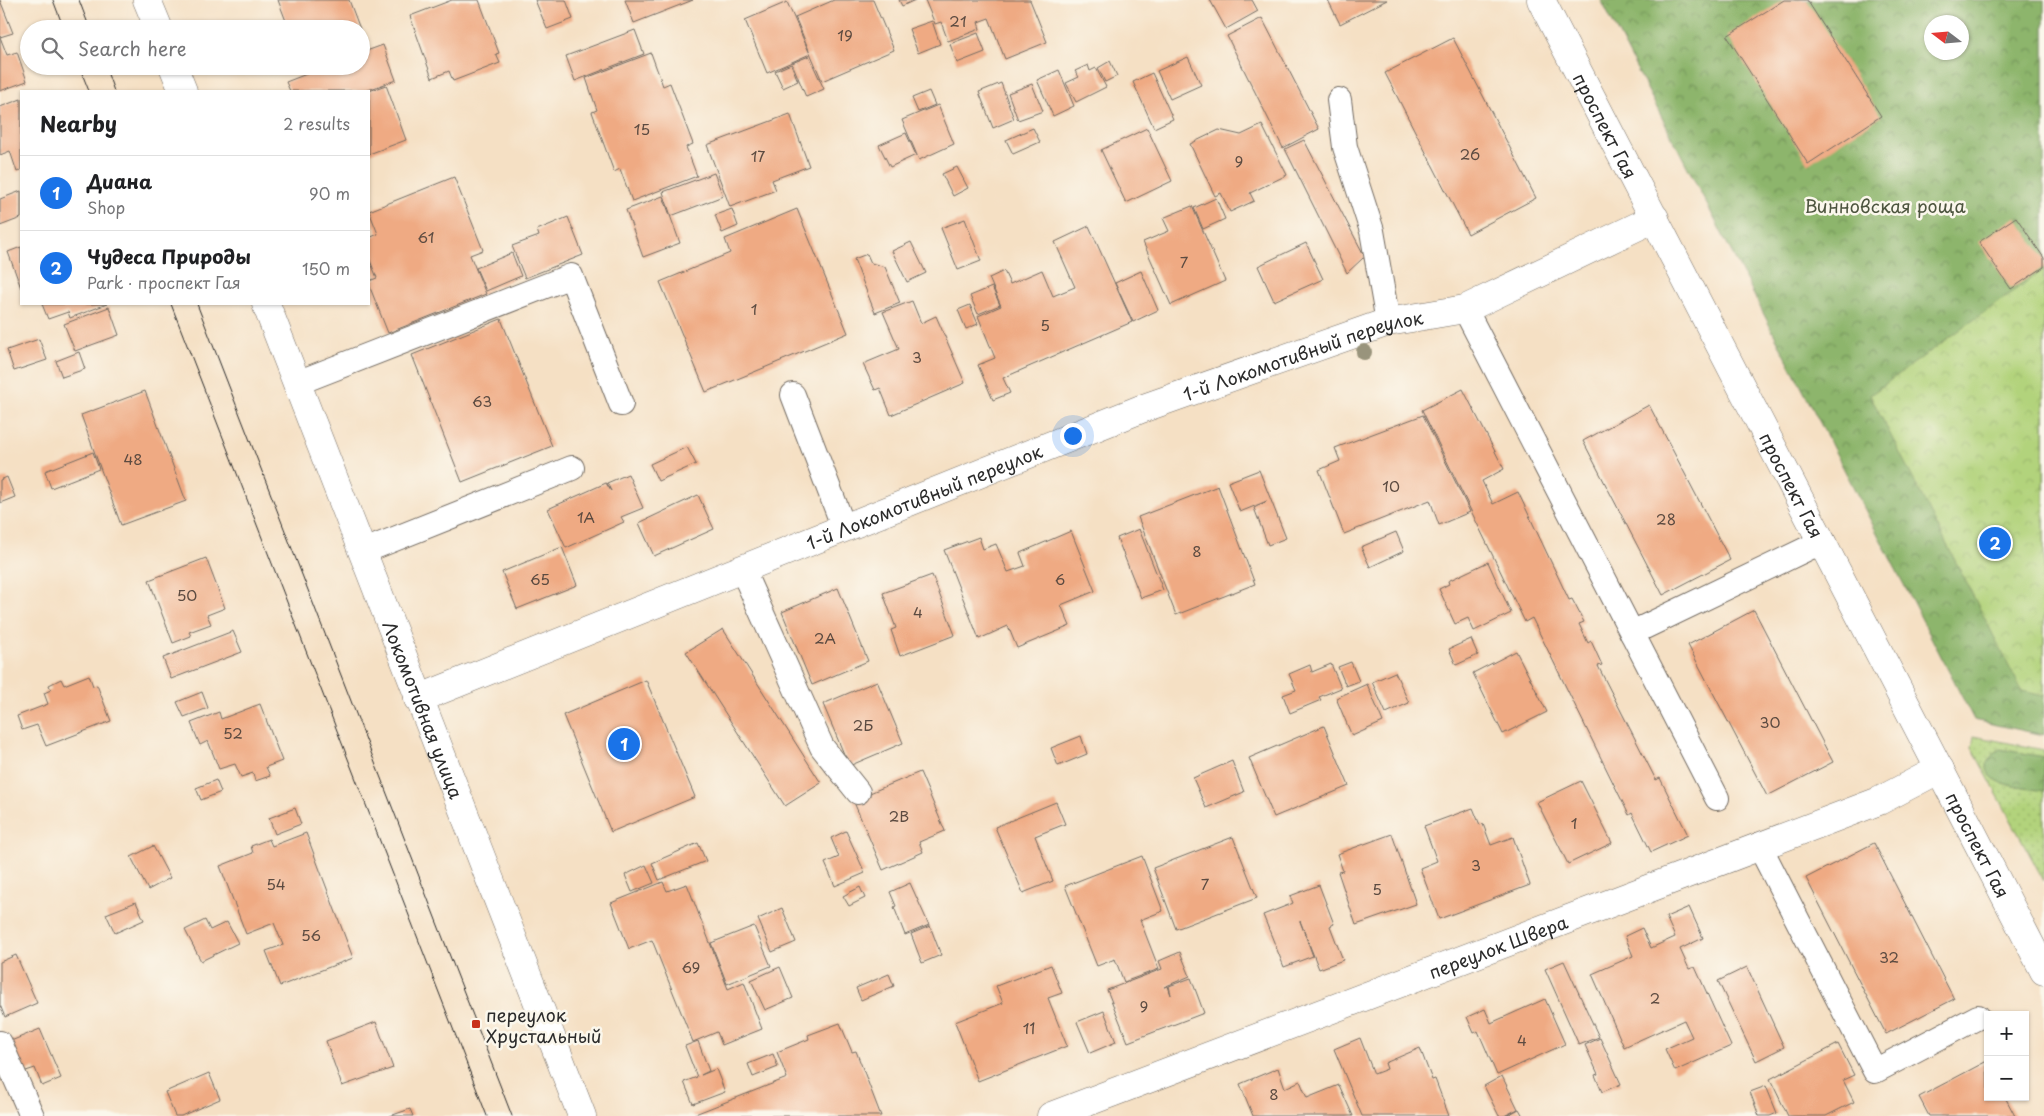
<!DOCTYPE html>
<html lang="en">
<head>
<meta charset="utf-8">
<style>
  body { margin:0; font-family:"Playpen Sans",sans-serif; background:#f6f6f6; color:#202124 }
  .controls { position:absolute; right:15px; bottom:15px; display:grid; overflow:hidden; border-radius:0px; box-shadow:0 1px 4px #0004 }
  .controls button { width:45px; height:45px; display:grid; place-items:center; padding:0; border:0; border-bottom:1px solid #e0e0e0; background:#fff; color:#202124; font:25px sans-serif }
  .compass { position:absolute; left:1924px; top:15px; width:45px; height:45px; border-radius:50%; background:#fff; box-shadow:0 1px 4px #0004; rotate:286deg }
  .you { position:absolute; left:1072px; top:435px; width:18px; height:18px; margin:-12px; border:4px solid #fff; border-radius:50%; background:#1a73e8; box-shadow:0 0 0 8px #1a73e833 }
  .badge { display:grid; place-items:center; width:32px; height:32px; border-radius:50%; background:#1a73e8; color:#fff; font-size:16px; font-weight:700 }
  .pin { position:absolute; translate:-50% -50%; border:2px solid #fff; box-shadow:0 1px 5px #0006 }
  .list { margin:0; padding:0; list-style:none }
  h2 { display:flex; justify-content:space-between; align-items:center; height:65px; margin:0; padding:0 20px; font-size:21px }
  h2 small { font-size:16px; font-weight:400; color:#757577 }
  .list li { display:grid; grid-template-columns:32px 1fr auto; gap:15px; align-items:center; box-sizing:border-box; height:75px; padding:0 20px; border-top:1px solid #e0e0e0 }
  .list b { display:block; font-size:19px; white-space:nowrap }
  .list p { margin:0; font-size:16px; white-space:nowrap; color:#757577 }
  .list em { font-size:16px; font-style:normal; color:#757577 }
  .icon { flex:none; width:28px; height:28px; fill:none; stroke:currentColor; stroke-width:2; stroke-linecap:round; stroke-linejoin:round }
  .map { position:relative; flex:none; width:2044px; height:1116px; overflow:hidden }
  .search { position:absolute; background:#fff; box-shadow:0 1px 4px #0004; left:20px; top:20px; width:350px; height:55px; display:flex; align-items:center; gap:12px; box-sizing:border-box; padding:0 18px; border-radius:28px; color:#757577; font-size:19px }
  .panel { position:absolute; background:#fff; box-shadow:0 1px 4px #0004; left:20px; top:90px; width:350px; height:215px; border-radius:0px }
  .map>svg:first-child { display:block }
</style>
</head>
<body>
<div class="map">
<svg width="2044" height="1116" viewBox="0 0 2044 1116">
  <defs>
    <pattern id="grass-dots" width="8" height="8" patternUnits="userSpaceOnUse" patternTransform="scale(1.25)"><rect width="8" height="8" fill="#b2d37c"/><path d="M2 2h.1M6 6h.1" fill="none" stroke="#99b56b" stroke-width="1.8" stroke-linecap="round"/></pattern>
    <pattern id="forest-crowns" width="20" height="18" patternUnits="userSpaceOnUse" patternTransform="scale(1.25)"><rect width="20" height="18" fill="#8db56c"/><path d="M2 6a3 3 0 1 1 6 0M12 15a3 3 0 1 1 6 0" fill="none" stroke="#739359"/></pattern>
    <pattern id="park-crowns" width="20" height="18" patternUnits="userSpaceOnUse" patternTransform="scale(1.25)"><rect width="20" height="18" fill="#b2d37c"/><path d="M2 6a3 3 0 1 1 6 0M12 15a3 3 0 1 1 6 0" fill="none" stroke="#99b56b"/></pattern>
  </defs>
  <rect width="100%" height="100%" fill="#fbf7ec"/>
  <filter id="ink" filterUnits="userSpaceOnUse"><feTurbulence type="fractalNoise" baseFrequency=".02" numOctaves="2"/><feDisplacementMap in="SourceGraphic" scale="10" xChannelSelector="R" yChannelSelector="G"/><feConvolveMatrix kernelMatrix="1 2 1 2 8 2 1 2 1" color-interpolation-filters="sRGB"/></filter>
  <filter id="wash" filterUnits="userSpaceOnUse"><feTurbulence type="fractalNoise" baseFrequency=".0096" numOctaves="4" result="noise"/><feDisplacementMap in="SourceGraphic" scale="20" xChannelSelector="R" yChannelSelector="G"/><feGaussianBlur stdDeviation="1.12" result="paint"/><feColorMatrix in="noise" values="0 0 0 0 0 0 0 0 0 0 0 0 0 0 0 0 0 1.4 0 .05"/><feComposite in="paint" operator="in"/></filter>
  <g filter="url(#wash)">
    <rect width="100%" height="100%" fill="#f5e0c4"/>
    <path fill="url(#grass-dots)" stroke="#6e7f54" d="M1974,736L2044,750V881L1972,748Z"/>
    <g fill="url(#forest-crowns)" stroke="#5c704c" fill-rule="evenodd">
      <path d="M1601,0H2044V735L1974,720ZM1932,22H1962V52H1932Z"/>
      <path d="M2000,749L2044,757V791C2030,788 1989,787 1987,768C1987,759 1993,754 2000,749Z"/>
    </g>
    <path fill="url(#park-crowns)" stroke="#6e7f54" d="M2044,269V696L2022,691L1870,395Z"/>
    <g id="blocks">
      <g fill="#efaa83">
        <path d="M0,0L13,33L0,37L7,55L17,52L27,81L0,91Z"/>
        <path d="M278,0H349L360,29H289Z"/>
        <path d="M452,0H479L499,53L496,54L500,63L453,81L449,71L432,78L410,16Z"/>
        <path d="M535,0H566L573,19L547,29Z"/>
        <path d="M625,0H693L634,23Z"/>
        <path d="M834,0H873L894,50L822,81L795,17Z"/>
        <path d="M899,0H915L902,6Z"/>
        <path d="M925,0H1030L1047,42L1005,59L989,18L978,22L980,29L948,41L941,22L935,24Z"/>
        <path d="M1210,0H1252L1258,11L1226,29Z"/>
        <path d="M1328,0H1387L1340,24Z"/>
        <path d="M1784,0H1807L1881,116L1808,164L1727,36Z"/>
        <path d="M787,2L810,54L767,73L745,20Z"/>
        <path d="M1262,18L1319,129L1283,148L1227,36Z"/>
        <path d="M932,21L940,44L918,53L909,29Z"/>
        <path d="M635,30L644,54L575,81L566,56Z"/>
        <path d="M978,33L985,52L957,63L950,44Z"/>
        <path d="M1453,38L1536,198L1468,234L1385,73Z"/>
        <path d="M383,45L396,80L365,91H290L286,82L327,66H361V53Z"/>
        <path d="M651,53L663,86L670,83L693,144L686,147L697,176L632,201L620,169L614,172L592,112L597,110L586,78Z"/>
        <path d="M809,56L824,89L806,97L792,63Z"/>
        <path d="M1188,57L1201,85L1170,99L1157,71Z"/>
        <path d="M1110,61L1117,76L1105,82L1098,68Z"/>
        <path d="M791,64L798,81L783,88L775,71Z"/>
        <path d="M1088,65L1090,71L1096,68L1106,87L1076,102L1066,83L1079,77L1075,71Z"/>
        <path d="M1059,70L1074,106L1053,116L1037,80Z"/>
        <path d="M1152,73L1173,119L1154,128L1133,82Z"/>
        <path d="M1001,83L1014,119L993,128L979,92Z"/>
        <path d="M1032,84L1043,111L1018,120L1008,93Z"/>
        <path d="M386,85L406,140L369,154V91Z"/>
        <path d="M929,91L935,105L918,112L912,98Z"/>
        <path d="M21,99V170L17,172L10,151L0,155V107Z"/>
        <path d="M938,105L954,144L919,160L902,120Z"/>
        <path d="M790,114L809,166L772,180L776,190L730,207L707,145Z"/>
        <path d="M1262,125L1287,175L1250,193L1254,201L1230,212L1221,193L1215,196L1190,144L1219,130L1241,135Z"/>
        <path d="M1033,128L1040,142L1013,154L1006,140Z"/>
        <path d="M1147,128L1172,181L1126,203L1101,150Z"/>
        <path d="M906,133L916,155L890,167L879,145Z"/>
        <path d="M1304,140L1366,259L1363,258L1347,273L1285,149Z"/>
        <path d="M957,167L968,188L953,196L942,174Z"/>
        <path d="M714,173L723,196L671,216L663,192Z"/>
        <path d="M454,177L483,250L470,255L486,294L388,333L369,285V281L377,278L369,258V238L378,234L369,211Z"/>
        <path d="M21,191V218L0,226V199Z"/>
        <path d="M663,196L680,243L643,257L626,210Z"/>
        <path d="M1216,198L1225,219L1203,229L1194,208Z"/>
        <path d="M1192,206L1225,281L1171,305L1143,242L1169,231L1163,218Z"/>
        <path d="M732,209L738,226L722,233L715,215Z"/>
        <path d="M797,209L848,333L706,392L660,282L730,253L725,239Z"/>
        <path d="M568,217L583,255L525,278L512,246L539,236L537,230Z"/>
        <path d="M2016,217L2044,258V267L2011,289L1979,242Z"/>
        <path d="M965,219L981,261L958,270L941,228Z"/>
        <path d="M1089,226L1132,322L1003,378L1010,393L993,400L978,365L995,358L978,316L1001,306L989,278L1004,271L1010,284L1042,270L1053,296L1075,287L1055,242Z"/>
        <path d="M911,242L926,273L907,282L892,251Z"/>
        <path d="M1306,243L1323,279L1274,301L1258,266Z"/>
        <path d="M21,247V288L8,252Z"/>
        <path d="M512,253L521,276L486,291L476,268Z"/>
        <path d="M867,254L871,263L885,267L900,303L875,313L854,259Z"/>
        <path d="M1141,271L1158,310L1133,322L1115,283Z"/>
        <path d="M992,287L1000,305L978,314L970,296Z"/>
        <path d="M912,301L921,323L936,316L965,383L891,415L880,388L875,390L863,364L899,349L883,312Z"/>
        <path d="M42,304H107L70,318L68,312L48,319Z"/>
        <path d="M970,305L978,324L966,329L958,310Z"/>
        <path d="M109,307L119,335L75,351L64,324Z"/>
        <path d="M501,319L552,446L462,482L412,355Z"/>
        <path d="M39,339L47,360L14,371L7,350Z"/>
        <path d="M79,352L85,369L62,377L56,361Z"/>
        <path d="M1463,389L1504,469L1482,481L1493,504L1518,492L1569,600L1572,599L1584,622L1579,624L1588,643L1591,641L1602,665L1598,666L1656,780L1660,778L1688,835L1651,852L1632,813L1629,815L1532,618L1525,622L1422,410Z"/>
        <path d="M145,391L186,501L121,525L81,415Z"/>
        <path d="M1649,405L1730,560L1663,595L1583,441Z"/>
        <path d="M1423,415L1470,512L1439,525L1430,500L1344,534L1319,470L1340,461L1335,448Z"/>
        <path d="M687,447L696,464L658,481L650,464Z"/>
        <path d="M93,452L99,469L51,488L45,471Z"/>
        <path d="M1259,470L1286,538L1268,545L1254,508L1267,501L1240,512L1228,482Z"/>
        <path d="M628,474L643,508L621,517L624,522L566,548L548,509L606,483L611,491L607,483Z"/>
        <path d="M7,477L15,497L0,503V480Z"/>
        <path d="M1218,486L1255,584L1176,615L1138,517Z"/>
        <path d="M698,495L714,529L654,556L639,523Z"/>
        <path d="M1139,529L1163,590L1141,598L1117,538Z"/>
        <path d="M1071,531L1095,591L1061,605L1070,626L1017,648L1008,626L979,639L944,550L979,537L983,549L996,544L1008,572L1025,566L1020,553Z"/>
        <path d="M1396,532L1404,551L1370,567L1361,547Z"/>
        <path d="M562,547L577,585L517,609L502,572Z"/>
        <path d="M206,558L225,608L207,615L211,624L189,632L191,636L173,643L149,580Z"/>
        <path d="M1488,562L1511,613L1474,631L1468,618L1455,624L1439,589L1449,584L1448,581Z"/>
        <path d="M932,575L955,635L900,656L891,630L896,628L883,593Z"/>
        <path d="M838,588L868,661L812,685L782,612Z"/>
        <path d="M1754,610L1833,762L1767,796L1688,645Z"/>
        <path d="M723,629L821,783L785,806L686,652Z"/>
        <path d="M233,631L242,652L171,679L163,658Z"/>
        <path d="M1471,639L1478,655L1456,665L1449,649Z"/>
        <path d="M1516,651L1547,712L1503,734L1473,673Z"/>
        <path d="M1351,662L1359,681L1346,686L1338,667Z"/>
        <path d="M1331,664L1341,688L1319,697L1321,700L1290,713L1283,695L1296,690L1289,674L1310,665L1312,672Z"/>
        <path d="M1395,672L1409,703L1386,713L1372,682Z"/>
        <path d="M89,675L93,686L97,685L111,721L46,746L37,725L22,730L17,716L48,704L44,693L51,690L49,685L61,679L64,685Z"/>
        <path d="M646,680L695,797L611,832L563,715Z"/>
        <path d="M877,681L903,743L849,766L823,704Z"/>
        <path d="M1367,684L1383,722L1352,736L1336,698Z"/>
        <path d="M202,692L208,708L184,717L177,702Z"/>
        <path d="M260,704L282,761L266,767L270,776L255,781L253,773L241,777L235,764L219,769L208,741L200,745L191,723L219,712L221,719Z"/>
        <path d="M1324,726L1349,786L1274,817L1249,758Z"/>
        <path d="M1081,736L1087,754L1058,766L1051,748Z"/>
        <path d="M1232,761L1244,792L1206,808L1193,778Z"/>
        <path d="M920,772L945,831L919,842L923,852L883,870L853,800Z"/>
        <path d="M216,780L221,792L201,800L196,788Z"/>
        <path d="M1581,781L1612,843L1568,864L1537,802Z"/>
        <path d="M1056,802L1065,824L1035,836L1053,881L1023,893L995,827Z"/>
        <path d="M295,808L301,824L275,834L269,818Z"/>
        <path d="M1473,808L1480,825L1483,824L1491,845L1513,837L1530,885L1439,919L1420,868L1437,861L1424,826Z"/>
        <path d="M846,831L865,873L835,886L825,863L839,857L831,838Z"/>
        <path d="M306,833L353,958L280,986L266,951L283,945L274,923L246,934L220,866L253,853L251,846L269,839L272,846Z"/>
        <path d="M1392,834L1416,904L1356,925L1338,872L1343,871L1337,854Z"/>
        <path d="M1233,837L1257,898L1176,929L1153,868Z"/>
        <path d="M698,843L706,861L659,880L652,863Z"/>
        <path d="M1874,843L1954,999L1886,1034L1806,878Z"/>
        <path d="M153,846L170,878L148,890L131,857Z"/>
        <path d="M1142,856L1163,911L1140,920L1159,969L1124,982L1115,959L1097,966L1065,886Z"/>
        <path d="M646,865L654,883L632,892L625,875Z"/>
        <path d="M663,882L667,891L687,884L728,989L744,982L762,1029L722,1045L717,1032L693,1042L652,940L629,949L611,903Z"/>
        <path d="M910,883L929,925L905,935L894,907L896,906L890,892Z"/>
        <path d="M1319,885L1334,924L1330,926L1343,960L1319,969L1300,921L1313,956L1284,967L1263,915L1291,904L1293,903L1290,896Z"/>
        <path d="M860,887L865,898L849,906L843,896Z"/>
        <path d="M136,902L144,920L115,933L106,914Z"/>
        <path d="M1689,907L1703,938L1680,949L1689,969L1695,967L1731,1046L1675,1071L1665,1049L1692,1037L1684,1020L1624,1047L1592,974L1633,956L1625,936L1642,928L1651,948L1675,937L1666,917Z"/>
        <path d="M782,908L796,942L772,952L758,919Z"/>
        <path d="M205,920L210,930L227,922L238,943L201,961L185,930Z"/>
        <path d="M754,926L771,966L727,984L711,943Z"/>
        <path d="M930,926L941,955L922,963L911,934Z"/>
        <path d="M1180,952L1190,976L1164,987L1168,986L1171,995L1169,986L1191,978L1204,1013L1128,1042L1107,990L1162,969L1159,961Z"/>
        <path d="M16,955L37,1003L5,1017L0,1005V962Z"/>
        <path d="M1564,961L1599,1037L1579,1045L1545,969Z"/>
        <path d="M1051,965L1062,993L1048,998L1067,1046L978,1081L955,1022L1003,1003L996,986Z"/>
        <path d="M780,967L793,998L765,1010L751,980Z"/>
        <path d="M1747,967L1784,1047L1756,1061L1718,981Z"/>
        <path d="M889,974L894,986L861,1000L856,988Z"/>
        <path d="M1545,999L1565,1044L1497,1075L1478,1031L1474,1033L1467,1017L1485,1009L1491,1023Z"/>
        <path d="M1104,1011L1116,1042L1090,1053L1077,1022Z"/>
        <path d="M376,1022L393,1068L342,1086L326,1041Z"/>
        <path d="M840,1023L852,1052L856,1051L881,1116H690L787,1078L777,1052L809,1039L808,1035Z"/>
        <path d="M40,1029L61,1078L42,1086L35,1068L23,1072L11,1041Z"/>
        <path d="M1360,1038L1374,1074L1387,1069L1385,1063L1420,1048L1432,1080L1435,1079L1449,1116H1362L1334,1049Z"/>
        <path d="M1600,1038L1621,1084L1602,1092L1595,1075L1598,1074L1585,1045Z"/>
        <path d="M698,1041L709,1071L701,1075L716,1069L725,1092L693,1104L684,1082L697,1077L685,1046Z"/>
        <path d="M1838,1044L1854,1075L1843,1080L1854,1102L1826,1116H1788L1770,1079Z"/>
        <path d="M773,1054L778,1067L753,1077L748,1064Z"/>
        <path d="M1987,1061L1988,1097H2005L2015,1116H1929L1919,1097Z"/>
        <path d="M1278,1068L1285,1088L1300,1081L1307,1098L1339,1085L1353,1116H1253L1240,1084Z"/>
        <path d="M209,1073L220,1099L181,1116H175L165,1092Z"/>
        <path d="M1502,1076L1518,1109L1504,1116H1499L1484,1086Z"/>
        <path d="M1766,1086L1777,1113L1770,1116H1759L1750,1092Z"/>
        <path d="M410,1109L413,1116H390Z"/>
        <path d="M1519,1109L1523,1116H1506Z"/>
      </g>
    </g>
  </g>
  <g filter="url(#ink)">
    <use href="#blocks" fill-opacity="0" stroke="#726a61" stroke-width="1"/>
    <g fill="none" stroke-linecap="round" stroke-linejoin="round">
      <defs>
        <g id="lane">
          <path d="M1339,100L1345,147L1372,231L1388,322"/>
          <path d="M1465,309L1632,633L1823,541"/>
          <path d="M297,383L571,276L621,404"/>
          <path d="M793,395L844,528"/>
          <path d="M362,552L572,468"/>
          <path d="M742,569L822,747L858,792"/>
          <path d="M1632,633L1717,798"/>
          <path d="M1759,845L1875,1071L1978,1017"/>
          <path d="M0,1043L32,1116"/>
        </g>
        <g id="street">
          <path id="s1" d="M418,699L1141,409L1388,322L1465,309L1655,218"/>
          <path id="s2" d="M1051,1116L1879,801L1940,769"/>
        </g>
        <g id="secondary">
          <path id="s3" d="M1541,0L2044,971"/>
        </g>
        <g id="primary">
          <path d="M147,0L159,29"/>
          <path d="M173,66L183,91"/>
          <path id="s4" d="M266,304L582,1116"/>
        </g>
      </defs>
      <use href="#lane" stroke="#726a61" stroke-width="26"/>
      <use href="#street" stroke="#726a61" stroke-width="29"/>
      <use href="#secondary" stroke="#726a61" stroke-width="29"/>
      <use href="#primary" stroke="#726a61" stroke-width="29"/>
      <use href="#lane" stroke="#fff" stroke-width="24"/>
      <use href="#street" stroke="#fff" stroke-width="28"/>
      <use href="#secondary" stroke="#fff" stroke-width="28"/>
      <use href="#primary" stroke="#fff" stroke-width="28"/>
      <g stroke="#2b2b2b" stroke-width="1">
        <path d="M53,0L64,29"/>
        <path d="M79,0L90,29"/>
        <path d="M79,66L89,91"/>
        <path d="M105,66L114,91"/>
        <path d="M171,304L487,1116"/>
        <path d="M197,304L512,1116"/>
      </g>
    </g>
    <circle fill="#99947b" cx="1364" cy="352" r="8"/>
  </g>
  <rect fill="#c8321e" stroke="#fbf7ec" stroke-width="2" x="471" y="1019" width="10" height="10" rx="2.5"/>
  <g text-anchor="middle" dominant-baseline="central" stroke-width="5" stroke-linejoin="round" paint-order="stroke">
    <g font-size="15" fill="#5c4b41">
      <text x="958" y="20">21</text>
      <text x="845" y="34">19</text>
      <text x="642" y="128">15</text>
      <text x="1470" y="153">26</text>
      <text x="758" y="155">17</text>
      <text x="1239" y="160">9</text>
      <text x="426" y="236">61</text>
      <text x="1184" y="261">7</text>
      <text x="754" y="308">1</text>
      <text x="1045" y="324">5</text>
      <text x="917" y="356">3</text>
      <text x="482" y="400">63</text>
      <text x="133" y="458">48</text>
      <text x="1391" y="485">10</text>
      <text x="586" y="516">1А</text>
      <text x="1666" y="518">28</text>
      <text x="1197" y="550">8</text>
      <text x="540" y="578">65</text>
      <text x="1060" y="578">6</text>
      <text x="187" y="594">50</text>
      <text x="918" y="611">4</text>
      <text x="825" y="637">2А</text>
      <text x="1770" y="721">30</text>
      <text x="863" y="724">2Б</text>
      <text x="233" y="732">52</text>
      <text x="899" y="815">2В</text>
      <text x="1574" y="822">1</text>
      <text x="1476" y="864">3</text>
      <text x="276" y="883">54</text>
      <text x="1205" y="883">7</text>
      <text x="1377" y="888">5</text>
      <text x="311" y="934">56</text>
      <text x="1889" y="956">32</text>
      <text x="691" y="966">69</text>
      <text x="1655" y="997">2</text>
      <text x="1144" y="1005">9</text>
      <text x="1029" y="1027">11</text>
      <text x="1522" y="1039">4</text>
      <text x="1274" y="1093">8</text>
    </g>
    <g font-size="18" fill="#2b2b2b" stroke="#fbf7ec">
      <text stroke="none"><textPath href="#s3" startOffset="141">проспект Гая</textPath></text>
      <text stroke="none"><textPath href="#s1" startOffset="950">1-й Локомотивный переулок</textPath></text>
      <text stroke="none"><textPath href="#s3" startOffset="546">проспект Гая</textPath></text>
      <text stroke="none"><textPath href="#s1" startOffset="545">1-й Локомотивный переулок</textPath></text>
      <text stroke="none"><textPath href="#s4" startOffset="435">Локомотивная улица</textPath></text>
      <text stroke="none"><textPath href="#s3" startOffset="951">проспект Гая</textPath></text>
      <text stroke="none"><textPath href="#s2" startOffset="478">переулок Швера</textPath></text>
    </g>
    <g font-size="18" fill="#4d553f" stroke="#fbf7ec">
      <text x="1885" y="205">Винновская роща</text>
    </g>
    <g font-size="18" fill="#2b2b2b" stroke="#fbf7ec" text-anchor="start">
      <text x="486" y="1014">переулок<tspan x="486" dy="21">Хрустальный</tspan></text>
    </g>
  </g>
</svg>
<div class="controls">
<button>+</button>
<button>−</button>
</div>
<svg class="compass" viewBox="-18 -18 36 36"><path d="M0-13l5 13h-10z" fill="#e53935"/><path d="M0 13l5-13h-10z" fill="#757577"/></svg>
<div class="you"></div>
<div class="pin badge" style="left:624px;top:744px">1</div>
<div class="pin badge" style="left:1995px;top:543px">2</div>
<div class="search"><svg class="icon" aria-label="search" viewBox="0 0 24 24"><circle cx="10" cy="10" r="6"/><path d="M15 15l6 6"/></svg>Search here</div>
<section class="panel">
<h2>Nearby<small>2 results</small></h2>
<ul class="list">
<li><span class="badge">1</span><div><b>Диана</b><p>Shop</p></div><em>90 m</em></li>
<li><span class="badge">2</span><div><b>Чудеса Природы</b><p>Park · проспект Гая</p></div><em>150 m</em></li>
</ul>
</section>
</div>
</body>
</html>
